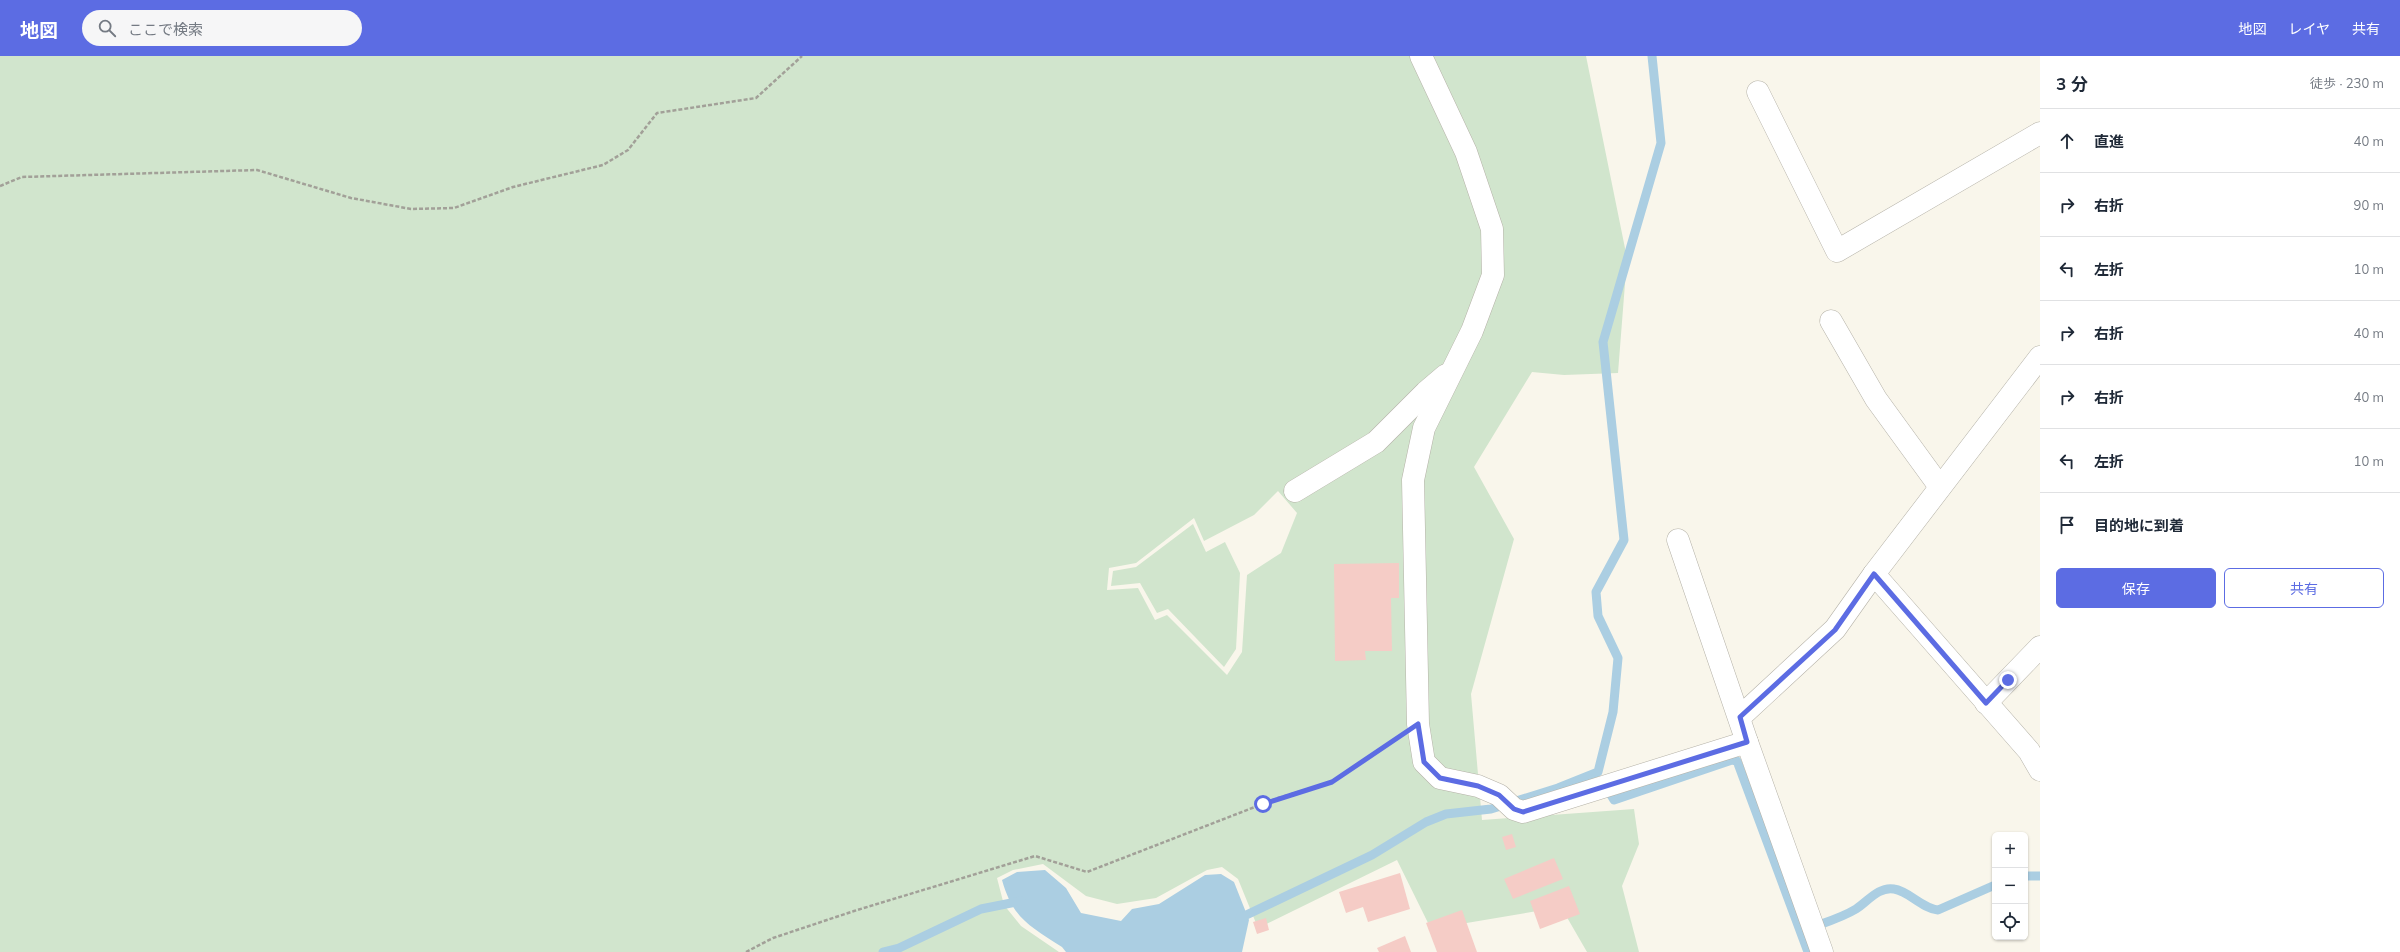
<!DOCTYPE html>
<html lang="ja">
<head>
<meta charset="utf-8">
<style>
  body { margin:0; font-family:Mulish,"Noto Sans JP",sans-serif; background:#f6f6f7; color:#1f2937 }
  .controls { position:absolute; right:12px; bottom:12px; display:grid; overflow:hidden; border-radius:6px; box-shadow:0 1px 3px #0004 }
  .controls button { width:36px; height:36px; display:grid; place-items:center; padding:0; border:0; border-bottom:1px solid #e0e1e3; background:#fff; color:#1f2937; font:20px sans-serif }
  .stop { position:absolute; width:12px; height:12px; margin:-9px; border:3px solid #5c6ce3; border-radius:50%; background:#fff }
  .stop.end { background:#5c6ce3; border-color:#fff; box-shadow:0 1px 4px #0008 }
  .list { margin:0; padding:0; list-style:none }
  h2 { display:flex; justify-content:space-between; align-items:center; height:52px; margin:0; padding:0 16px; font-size:17px }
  h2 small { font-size:13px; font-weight:400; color:#747a83 }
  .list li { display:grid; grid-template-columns:26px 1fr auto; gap:12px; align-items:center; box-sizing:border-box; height:64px; padding:0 16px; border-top:1px solid #e0e1e3 }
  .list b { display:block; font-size:15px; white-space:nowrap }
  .list em { font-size:13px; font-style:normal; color:#747a83 }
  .actions { display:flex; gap:8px; padding:12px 16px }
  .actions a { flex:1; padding:9px 0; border:1px solid #5c6ce3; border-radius:6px; text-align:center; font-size:14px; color:#5c6ce3 }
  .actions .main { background:#5c6ce3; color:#fff }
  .icon { flex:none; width:22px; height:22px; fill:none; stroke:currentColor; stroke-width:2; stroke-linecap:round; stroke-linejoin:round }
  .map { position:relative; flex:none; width:2040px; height:896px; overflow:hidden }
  header { display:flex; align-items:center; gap:24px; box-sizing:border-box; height:56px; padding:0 20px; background:#5c6ce3; color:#fff }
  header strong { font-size:19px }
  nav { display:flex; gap:22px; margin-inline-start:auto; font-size:14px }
  .search { width:280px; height:36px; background:#f6f6f7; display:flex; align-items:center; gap:10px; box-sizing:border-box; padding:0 14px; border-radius:22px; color:#747a83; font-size:15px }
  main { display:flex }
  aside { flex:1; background:#fff }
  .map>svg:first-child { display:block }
</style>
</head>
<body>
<header>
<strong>地図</strong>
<div class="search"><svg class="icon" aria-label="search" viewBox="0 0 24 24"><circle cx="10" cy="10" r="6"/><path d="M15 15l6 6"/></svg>ここで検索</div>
<nav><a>地図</a><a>レイヤ</a><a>共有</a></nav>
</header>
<main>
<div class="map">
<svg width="2040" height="896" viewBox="0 0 2040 896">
  <rect width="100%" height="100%" fill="#f9f6eb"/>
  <g fill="#d1e5cd" fill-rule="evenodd">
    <path d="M0,0H1586L1627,202L1618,317L1564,319L1532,316L1474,411L1514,483L1471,638L1482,764L1634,753L1639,788L1622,830L1639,896H1587L1561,851L1431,873L1397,804L1258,872L1238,823L1222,811L1207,814L1156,842L1117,848L1086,840L1043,808L1013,814L997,822L1004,849L1021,870L1059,896H0ZM1278,435L1297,457L1281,497L1247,519L1242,596L1227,619L1167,559L1155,564L1138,532L1107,534L1109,512L1136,507L1194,462L1204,485L1254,459Z"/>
    <path d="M1193,468L1206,496L1225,486L1240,517L1236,593L1224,611L1168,553L1157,557L1140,527L1111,530L1113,515L1136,511Z"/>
  </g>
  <path fill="#abcee2" d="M1045,814L1066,832L1081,857L1121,865L1132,853L1159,848L1205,819L1221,818L1234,826L1249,864L1242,896H1066L1062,891C1030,870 1013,863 1002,824L1017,816Z"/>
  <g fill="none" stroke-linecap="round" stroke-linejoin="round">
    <g stroke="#abcee2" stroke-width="9">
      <path d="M1611,739L1614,744L1732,704L1737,705L1808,896"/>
      <path d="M2025,820H2040"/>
      <path d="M1240,862L1372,799L1426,766L1446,758L1491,753L1558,732L1598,716L1613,656L1618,602L1598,560L1596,536L1624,484L1603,286L1661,87L1652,0"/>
      <path d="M1813,871C1827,866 1843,861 1856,853C1867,846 1879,830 1894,833C1909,835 1921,852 1938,854L1995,829"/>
      <path d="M883,896L899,892L981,853L1021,845"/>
    </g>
  </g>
  <g fill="#f5ccc6">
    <path d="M1399,507V542H1391L1392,595H1365L1366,604L1335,605L1334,508Z"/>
    <path d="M1512,778L1516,791L1506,794L1502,781Z"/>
    <path d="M1554,802L1563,823L1513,843L1504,823Z"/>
    <path d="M1400,817L1410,853L1368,866L1363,851L1346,857L1339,836Z"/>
    <path d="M1569,830L1580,858L1540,873L1530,845Z"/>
    <path d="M1462,854L1477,896H1437L1426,867Z"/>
    <path d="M1266,862L1269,874L1257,878L1253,866Z"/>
    <path d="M1405,880L1411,896H1379L1377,892Z"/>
  </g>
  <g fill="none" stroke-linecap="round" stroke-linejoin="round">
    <defs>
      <g id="minor">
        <path d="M1421,0L1466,96L1492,173L1493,219L1472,275L1424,372L1413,424L1418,668L1424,706L1440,722L1478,730L1499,739L1514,753L1523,756L1747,686"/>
        <path d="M1758,36L1837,195L2040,77"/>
        <path d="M1831,265L1876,343L1940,431"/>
        <path d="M1295,435L1376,386L1426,336L1446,319"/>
        <path d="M1678,484L1747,686L1822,896"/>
        <path d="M1874,518L2029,695L2040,714"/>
        <path d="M1986,647L2040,591"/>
        <path d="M1740,661L1835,573L1874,518L2040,301"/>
      </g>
    </defs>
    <use href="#minor" stroke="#b5b2a8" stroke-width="23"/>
    <g stroke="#a2a098" stroke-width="2.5" stroke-dasharray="4 2" stroke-linecap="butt">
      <path d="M0,130L22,121L257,114L351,142L411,153L454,152L513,131L603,109L628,94L657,57L756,42L802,0"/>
      <path d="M746,896L773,882L854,855L1035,800L1087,816L1278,742L1332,726L1393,685"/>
    </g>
    <use href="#minor" stroke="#fff" stroke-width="22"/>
  </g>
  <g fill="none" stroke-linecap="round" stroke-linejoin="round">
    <path stroke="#5c6ce3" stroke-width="5" d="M1263,748L1332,726L1418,668L1424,706L1440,722L1478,730L1499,739L1514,753L1523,756L1747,686L1740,661L1835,574L1874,518L1986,647L2008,624"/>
  </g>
</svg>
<div class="controls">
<button>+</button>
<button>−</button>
<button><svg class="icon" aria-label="locate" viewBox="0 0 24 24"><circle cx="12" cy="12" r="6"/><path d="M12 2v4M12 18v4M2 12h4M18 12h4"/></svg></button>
</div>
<div class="stop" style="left:1263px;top:748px"></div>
<div class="stop end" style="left:2008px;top:624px"></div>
</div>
<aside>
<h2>3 分<small>徒歩 · 230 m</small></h2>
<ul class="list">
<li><svg class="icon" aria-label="ahead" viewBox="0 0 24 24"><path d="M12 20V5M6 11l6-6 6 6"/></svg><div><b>直進</b></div><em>40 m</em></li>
<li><svg class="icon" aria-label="right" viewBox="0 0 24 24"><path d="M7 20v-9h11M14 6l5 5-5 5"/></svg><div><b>右折</b></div><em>90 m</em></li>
<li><svg class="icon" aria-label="left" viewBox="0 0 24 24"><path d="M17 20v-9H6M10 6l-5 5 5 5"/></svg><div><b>左折</b></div><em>10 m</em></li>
<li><svg class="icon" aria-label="right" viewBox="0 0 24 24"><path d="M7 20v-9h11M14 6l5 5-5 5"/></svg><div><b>右折</b></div><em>40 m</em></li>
<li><svg class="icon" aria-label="right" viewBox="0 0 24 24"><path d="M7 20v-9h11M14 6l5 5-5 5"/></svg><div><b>右折</b></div><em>40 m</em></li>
<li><svg class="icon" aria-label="left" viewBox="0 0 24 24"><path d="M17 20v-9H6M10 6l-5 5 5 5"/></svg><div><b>左折</b></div><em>10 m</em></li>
<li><svg class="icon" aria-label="arrive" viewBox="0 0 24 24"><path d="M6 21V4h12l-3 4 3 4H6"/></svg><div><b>目的地に到着</b></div></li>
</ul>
<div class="actions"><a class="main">保存</a><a>共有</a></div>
</aside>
</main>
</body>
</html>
